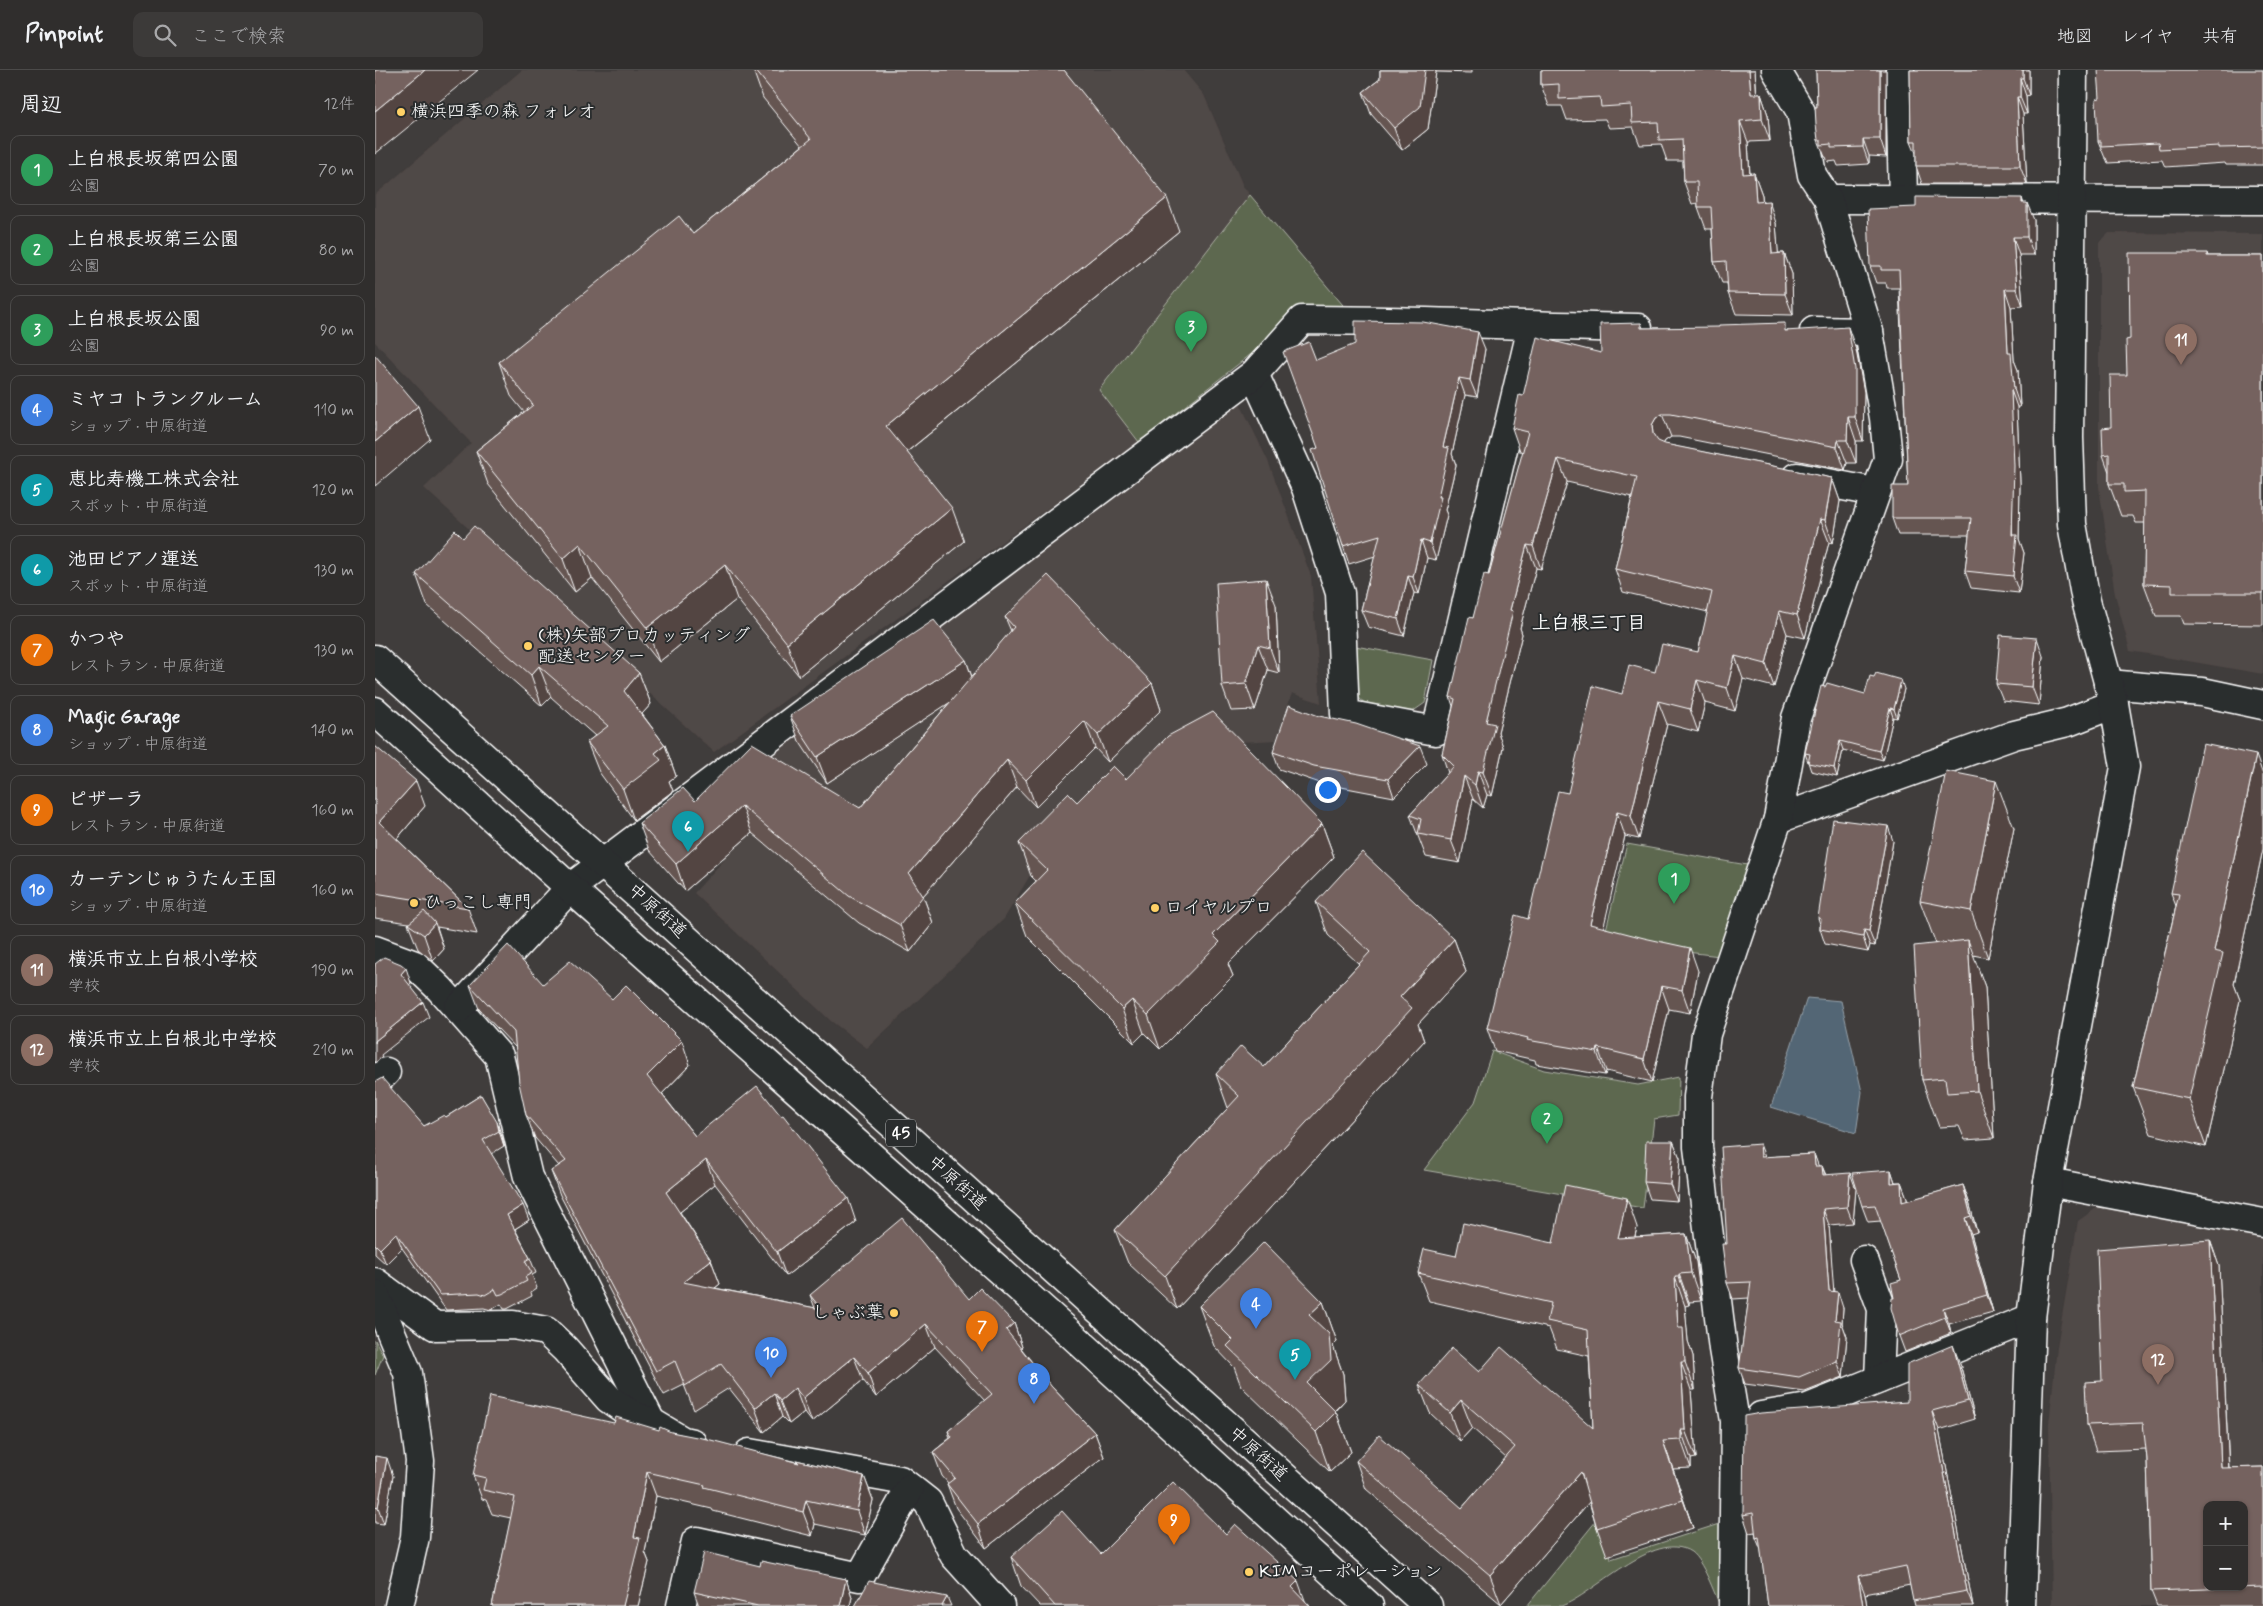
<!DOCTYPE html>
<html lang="ja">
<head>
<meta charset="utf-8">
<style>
  body { margin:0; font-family:Mynerve,"Klee One",sans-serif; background:#3c3a39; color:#f1f3f6 }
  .controls { position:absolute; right:15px; bottom:15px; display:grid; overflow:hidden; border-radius:10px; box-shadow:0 1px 4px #0004 }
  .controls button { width:45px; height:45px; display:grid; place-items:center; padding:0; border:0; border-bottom:1px solid #4b4a49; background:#302e2d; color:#f1f3f6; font:25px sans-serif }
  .you { position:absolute; left:952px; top:719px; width:18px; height:18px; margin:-12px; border:4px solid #fff; border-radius:50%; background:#1a73e8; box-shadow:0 0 0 8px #1a73e833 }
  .badge { display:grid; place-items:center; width:32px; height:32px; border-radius:50%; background:#e69b98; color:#fff; font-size:16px; font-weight:700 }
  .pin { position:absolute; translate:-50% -41px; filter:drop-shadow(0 1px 2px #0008) }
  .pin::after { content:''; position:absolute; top:26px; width:18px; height:15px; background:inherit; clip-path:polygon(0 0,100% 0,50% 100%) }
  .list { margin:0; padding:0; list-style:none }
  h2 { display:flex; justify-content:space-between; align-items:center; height:65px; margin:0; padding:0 20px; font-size:21px }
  h2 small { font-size:16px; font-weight:400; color:#a8a8aa }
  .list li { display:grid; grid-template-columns:32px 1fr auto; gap:15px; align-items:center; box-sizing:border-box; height:70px; margin:0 10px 10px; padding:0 10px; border:1px solid #4b4a49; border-radius:10px }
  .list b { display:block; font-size:19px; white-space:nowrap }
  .list p { margin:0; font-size:16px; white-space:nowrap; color:#a8a8aa }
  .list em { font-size:16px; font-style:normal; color:#a8a8aa }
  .icon { flex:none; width:28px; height:28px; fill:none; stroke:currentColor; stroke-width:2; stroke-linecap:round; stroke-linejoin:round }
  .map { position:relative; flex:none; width:1888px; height:1536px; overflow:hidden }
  header { display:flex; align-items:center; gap:30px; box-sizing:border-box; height:70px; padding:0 25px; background:#302e2d; border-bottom:1px solid #4b4a49 }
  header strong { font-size:24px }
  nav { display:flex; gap:28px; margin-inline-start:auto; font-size:18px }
  .search { width:350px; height:45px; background:#3c3a39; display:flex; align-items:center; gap:12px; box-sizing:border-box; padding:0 18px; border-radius:10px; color:#a8a8aa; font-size:19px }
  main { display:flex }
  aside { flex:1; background:#302e2d }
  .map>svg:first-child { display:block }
</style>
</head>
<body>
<header>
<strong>Pinpoint</strong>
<div class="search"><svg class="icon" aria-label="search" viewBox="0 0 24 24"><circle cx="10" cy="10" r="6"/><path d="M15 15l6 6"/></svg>ここで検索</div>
<nav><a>地図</a><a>レイヤ</a><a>共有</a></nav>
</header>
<main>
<aside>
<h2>周辺<small>12件</small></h2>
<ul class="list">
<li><span class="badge" style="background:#2e9e5b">1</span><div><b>上白根長坂第四公園</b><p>公園</p></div><em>70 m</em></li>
<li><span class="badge" style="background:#2e9e5b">2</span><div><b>上白根長坂第三公園</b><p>公園</p></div><em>80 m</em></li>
<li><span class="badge" style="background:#2e9e5b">3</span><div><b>上白根長坂公園</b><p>公園</p></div><em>90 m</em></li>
<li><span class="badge" style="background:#3f7fe0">4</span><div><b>ミヤコ トランクルーム</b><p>ショップ · 中原街道</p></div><em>110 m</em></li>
<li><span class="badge" style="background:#0f9aa8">5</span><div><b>恵比寿機工株式会社</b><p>スポット · 中原街道</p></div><em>120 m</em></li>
<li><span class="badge" style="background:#0f9aa8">6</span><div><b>池田ピアノ運送</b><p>スポット · 中原街道</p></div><em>130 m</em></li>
<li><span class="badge" style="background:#e8710a">7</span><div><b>かつや</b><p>レストラン · 中原街道</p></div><em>130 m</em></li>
<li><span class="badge" style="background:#3f7fe0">8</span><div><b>Magic Garage</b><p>ショップ · 中原街道</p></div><em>140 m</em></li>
<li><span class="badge" style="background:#e8710a">9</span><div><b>ピザーラ</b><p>レストラン · 中原街道</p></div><em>160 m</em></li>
<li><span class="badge" style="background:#3f7fe0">10</span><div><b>カーテンじゅうたん王国</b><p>ショップ · 中原街道</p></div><em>160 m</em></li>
<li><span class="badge" style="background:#8d6e63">11</span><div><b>横浜市立上白根小学校</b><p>学校</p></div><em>190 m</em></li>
<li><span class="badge" style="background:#8d6e63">12</span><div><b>横浜市立上白根北中学校</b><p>学校</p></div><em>210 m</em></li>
</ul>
</aside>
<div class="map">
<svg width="1888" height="1536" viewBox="0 0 1888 1536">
  <rect width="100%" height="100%" fill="#403d3c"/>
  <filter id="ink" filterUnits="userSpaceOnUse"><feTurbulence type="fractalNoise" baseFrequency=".02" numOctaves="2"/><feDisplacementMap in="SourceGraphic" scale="10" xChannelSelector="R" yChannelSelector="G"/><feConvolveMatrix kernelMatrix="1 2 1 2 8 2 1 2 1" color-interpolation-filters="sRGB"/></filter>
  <g filter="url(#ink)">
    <g fill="#504846" fill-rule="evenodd">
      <path d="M147,0H808L829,25L868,116L875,125L724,320L764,372L339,682L49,418L96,373L0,272V125Z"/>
      <path d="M1734,163L1888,164V604L1755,581L1740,524L1724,417V173Z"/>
      <path d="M862,327L893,391L936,506L946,633L917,623L901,670L849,673L682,771L654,807L629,849L492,978L456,951L319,823L358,780L317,736Z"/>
      <path d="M1724,1136L1888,1167V1536H1677L1674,1354L1682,1277L1703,1151ZM1832,1435H1869V1517H1832Z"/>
    </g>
    <g fill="#5d674f" stroke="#aeb3a7">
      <path d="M875,125L973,241L926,245L764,372L724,320Z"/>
      <path d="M980,576L1058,590L1050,633L1037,642L995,638L984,628Z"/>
      <path d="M1252,774L1372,795L1345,886L1228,872Z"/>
      <path d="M1117,981L1169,1000L1263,1015L1304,1007L1303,1045L1279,1049L1268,1138L1049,1100L1100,1032Z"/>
      <path d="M0,1270L8,1285L0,1305Z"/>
      <path d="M1230,1440L1236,1489L1347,1453L1345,1536C1339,1522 1328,1491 1316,1482C1279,1458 1218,1526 1186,1536C1177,1536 1162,1536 1152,1536Z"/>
    </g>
    <path fill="#526675" stroke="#97a3ac" d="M1432,928L1466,931L1487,1022L1481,1063L1396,1037Z"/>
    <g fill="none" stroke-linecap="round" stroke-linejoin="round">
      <defs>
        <g id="minor">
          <path d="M1525,0L1528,129"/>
          <path d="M1453,129L1888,130"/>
          <path d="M1439,261L1494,262"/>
          <path d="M879,304L931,418L965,523L970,644L1061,661L1157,257"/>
          <path d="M1422,407L1499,422"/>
          <path d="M1733,614L1827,622L1888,635"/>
          <path d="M1403,749L1639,665L1693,652L1739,634"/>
          <path d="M0,880L40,895L65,919L124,986L153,1107L276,1352"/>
          <path d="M83,939L195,818L879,304L927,250C1039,250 1151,256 1263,258"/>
          <path d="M0,1013L11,1002"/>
          <path d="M1673,1112L1888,1153"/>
          <path d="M1489,1190L1507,1239L1504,1309"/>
          <path d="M0,1212L60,1256L138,1255L171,1261L190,1279L234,1329L256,1344L276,1352L308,1371L317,1373"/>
          <path d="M0,1224L33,1303L45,1391L40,1467L24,1536"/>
          <path d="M1386,1346L1433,1338L1656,1248"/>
          <path d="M374,1383L525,1410L553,1432L579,1485L625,1536"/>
          <path d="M306,1536L321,1471L485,1507L535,1418"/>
          <path d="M1358,1536L1360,1351L1348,1279L1323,1077V1027L1331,964L1403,749L1421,648L1513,389L1509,348L1494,262L1453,129L1437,105L1426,42L1401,0"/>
          <path d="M1646,1536L1656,1248L1673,1112L1750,697L1739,634L1711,531L1697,454L1694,368L1698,0"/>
        </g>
        <g id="major">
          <path d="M0,589L1053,1536"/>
          <path d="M0,641L195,818L697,1265L994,1536"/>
        </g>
      </defs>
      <use href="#minor" stroke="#fff" stroke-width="31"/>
      <use href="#major" stroke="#fff" stroke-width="31"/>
      <use href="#minor" stroke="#2a2d2e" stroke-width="28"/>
      <use href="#major" stroke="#2a2d2e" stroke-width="28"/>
    </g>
    <g fill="#655451" stroke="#fff">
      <path d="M378,0H689L804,161L532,382L589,471L424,606L362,529L284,592L217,508L200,522L113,414L101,381L149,342L136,326L124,292L318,164L427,76L388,28Z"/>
      <path d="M1005,0H1097V3L1061,2L1053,59L1027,80L996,44L988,22L1005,9Z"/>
      <path d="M1166,0H1380L1382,24H1386L1393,45L1395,71L1373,72L1375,104L1379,103L1387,125L1388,132L1401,153L1403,183H1409L1417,204L1418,245L1361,244L1353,223L1352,213H1347L1339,192L1337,159H1331L1323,137V133L1317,134L1309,112L1308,91H1292L1286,74L1265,75L1258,57L1234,58L1230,49L1192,50L1187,36H1174L1166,15Z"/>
      <path d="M1441,0H1511V87L1494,86V94L1463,96L1461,91L1453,92L1451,87H1450L1443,70Z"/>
      <path d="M1535,0H1654V25L1651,26L1652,44H1648L1652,114H1547L1541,96V83L1536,71Z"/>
      <path d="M1888,0V95H1851L1850,93L1790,97L1787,90L1733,93L1731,88H1730L1723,71Z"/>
      <path d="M1648,133L1659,150V185H1644L1648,236L1636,237L1639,290L1643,300L1645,337H1642L1645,413L1644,469L1649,483L1644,523L1596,518L1590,501L1594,465H1523L1517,448L1533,416L1524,218H1512L1511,213H1501L1495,196Z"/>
      <path d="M1832,183L1833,186H1888V555L1809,554L1806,546H1781L1769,514L1770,453H1761L1758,446H1746L1734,414V402L1728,385L1752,305L1755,269Z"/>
      <path d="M1266,253L1268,258L1413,261L1481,280L1489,322L1488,371H1481V393H1472L1470,400L1304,367H1296L1290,371L1288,374L1457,408L1465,431L1458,473L1454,472L1430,568L1412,564L1399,617L1368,609L1360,641L1330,633L1323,662L1292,654L1264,769L1250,766L1228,857L1323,901L1315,943L1294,939L1277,1012L1231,1001L1230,1005L1161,994L1160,990L1120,981L1112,958L1153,849L1193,723L1247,624L1280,602L1323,582L1333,542L1248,522L1240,499L1257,427L1192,412L1166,499L1161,498L1145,558L1147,564L1123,662L1128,677L1117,726L1112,725L1108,738L1098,729L1085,793L1051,787L1035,745L1073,703L1067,684L1078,636L1075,627L1098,548L1114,505L1148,382L1145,381L1137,358L1148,326L1226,283Z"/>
      <path d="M1110,279L1102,327L1090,325L1077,384L1081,395L1070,440L1072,445L1061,490L1052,488L1044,524L1039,523L1029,566L993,557L986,540L1000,486L974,494L968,476L943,378L941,290Z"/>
      <path d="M88,468L264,603L276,634L267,644L290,675L301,706L294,711L298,721L259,750L224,702L212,672L220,666L176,627L167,636L52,535L41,504Z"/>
      <path d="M901,535L904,603L893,600L880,640L856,641L847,616Z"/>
      <path d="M630,547L777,613L786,640L733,692L720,678L661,737L642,717L548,826L558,853L535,882L484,853L377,763L310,821L274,780L264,753L320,731L485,738L575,632L452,713L424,671L415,646L591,590L597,607L636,561Z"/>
      <path d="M1668,586L1664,635L1628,631L1621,614Z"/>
      <path d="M1529,619L1522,648L1518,647L1508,690L1468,680L1462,707L1436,701L1430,683Z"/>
      <path d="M0,676L50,736L22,769L93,838L102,864L62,857L69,879L58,891L43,879L33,854L34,853L0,848Z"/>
      <path d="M898,682L1052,694L1019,727L945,713L904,699Z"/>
      <path d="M1888,705V779L1859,914L1865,930L1831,1077L1776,1064L1758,1017L1801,836L1796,823Z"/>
      <path d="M751,709L947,754L959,787L853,894L858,906L785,979L769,963L759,973L652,866L640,833L661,811L656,806L644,773L702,732Z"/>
      <path d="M1639,758L1613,888L1598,885L1610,917L1619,1068L1590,1070L1584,1056L1564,1057L1547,1010L1561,874L1545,831Z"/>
      <path d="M1518,771L1500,876L1495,875L1493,882L1450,874L1445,859V854L1443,848Z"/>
      <path d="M941,832L1079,869L1091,902L1043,954L1049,971L802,1239L753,1193L740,1160L853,1038L841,1004L889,997L984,894L953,865Z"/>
      <path d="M168,914L237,929L315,995L287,1024L320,1066L481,1152L411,1206L340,1114L305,1142L336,1190L345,1214L340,1218L440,1238L435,1225L594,1229L639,1253L647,1277L646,1278L676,1316L720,1363L729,1387L611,1478L581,1438L572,1414L573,1413L567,1406L558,1382L575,1368L573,1361L610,1331L560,1277L501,1327L488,1310L437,1352L429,1342L414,1354L407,1347L389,1362L354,1318L319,1340L309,1315L289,1325L185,1125L176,1101L184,1096L160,1068L151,1045L141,978L104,939L95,915Z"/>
      <path d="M0,1012L49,1056L71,1047L106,1025L127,1067L129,1076L116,1084L154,1150L140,1159L155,1188L161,1203L157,1205L162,1218L156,1222L157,1226L132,1239H129L126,1234L116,1240L109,1238L71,1240L27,1178L11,1194L0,1184Z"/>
      <path d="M1298,1071L1305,1088L1302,1131L1275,1129L1269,1112Z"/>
      <path d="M1439,1084L1443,1096H1447L1451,1105L1481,1119L1478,1153L1454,1155L1458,1222L1468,1238L1467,1253L1472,1267L1468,1307L1430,1322L1370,1314L1364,1298L1374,1228L1358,1229L1352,1213L1390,1087Z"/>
      <path d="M1516,1100L1520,1112H1526L1532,1128V1131L1588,1115L1594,1132L1602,1162L1596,1164L1618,1242L1574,1254L1576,1263L1530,1282L1524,1266L1519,1228L1526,1210L1506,1151L1493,1152L1487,1136Z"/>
      <path d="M1262,1157L1260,1167L1311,1164L1321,1192L1326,1231L1314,1232V1235L1310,1236L1313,1271L1318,1286L1320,1320H1316L1321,1388L1316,1389V1398L1298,1399L1318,1458L1232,1486L1222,1458L1214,1432L1126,1534L991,1419L981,1391L1087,1438L1131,1388L1097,1358L1085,1371L1055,1343L1044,1315L1218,1358L1214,1286L1182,1279L1174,1258L1054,1231L1043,1203L1081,1186L1178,1173Z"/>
      <path d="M1835,1170L1844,1196L1854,1398L1888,1397V1536H1782L1776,1521L1772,1389L1771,1379L1721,1381L1712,1355L1727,1311Z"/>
      <path d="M948,1232L962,1272L958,1276L968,1304L970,1330L960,1341L961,1342L976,1382L955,1402L866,1316L859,1297L839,1276L824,1236Z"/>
      <path d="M1585,1294L1600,1349L1564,1360L1598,1536H1540L1535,1515L1490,1524L1492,1536H1393L1386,1480L1381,1468L1380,1462L1374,1463L1368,1445L1532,1332Z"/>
      <path d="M239,1353L296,1362L422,1392L421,1390L489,1406L498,1430L490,1465L440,1454L437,1466L338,1441L337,1439L281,1426L270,1482L274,1492L263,1536H117L136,1448L117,1444L111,1430L107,1429L98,1405Z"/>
      <path d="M0,1386L18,1406L9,1454L0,1453Z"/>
      <path d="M851,1464L935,1536H665L646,1516L636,1487L726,1484Z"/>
      <path d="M385,1496L471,1509L477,1527L475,1536H324L319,1522Z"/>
    </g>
    <g fill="#524542" stroke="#fff">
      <path d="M50,0H103L0,84V41Z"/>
      <path d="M1050,0H1060L1061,2L1053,59L1027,80L1019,58Z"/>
      <path d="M1374,0H1380L1383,46L1376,24Z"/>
      <path d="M1505,0H1511V87L1505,69Z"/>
      <path d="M1648,0H1654V25L1648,8Z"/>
      <path d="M1645,8L1651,26L1652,44L1645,27Z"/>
      <path d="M1386,24L1393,45L1395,71L1387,49Z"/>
      <path d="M1642,27L1648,44L1652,114L1645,96Z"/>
      <path d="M1365,51L1373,72L1376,126L1368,104Z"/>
      <path d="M1488,69L1494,86V94L1488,77Z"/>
      <path d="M1379,103L1387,125L1389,154L1381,132Z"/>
      <path d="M792,128L804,161L523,389L511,356Z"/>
      <path d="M1647,128L1652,143V133L1659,150V185L1652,167Z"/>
      <path d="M1394,131L1401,153L1405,205L1397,184Z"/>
      <path d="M1638,167L1644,185L1648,236L1642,219Z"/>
      <path d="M1409,183L1417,204L1418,245L1410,224Z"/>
      <path d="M1630,219L1636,237L1639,290L1643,300L1645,337L1639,319L1633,283Z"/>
      <path d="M1473,257L1481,280L1489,322L1488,371L1480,347Z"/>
      <path d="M1103,262L1110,279L1102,327L1095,310Z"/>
      <path d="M1084,308L1090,325L1077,384L1081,395L1070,440L1072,445L1061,490L1055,473L1063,427L1068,377Z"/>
      <path d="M1636,320L1642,337L1645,413L1644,469L1649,483L1644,523L1638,506Z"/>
      <path d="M43,336L55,369L0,416V372Z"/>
      <path d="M1287,344L1296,367L1290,371L1286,378L1278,364L1277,355L1281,348Z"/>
      <path d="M1473,347L1481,371V393L1472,370Z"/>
      <path d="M1463,370L1472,393L1470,400L1462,377Z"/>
      <path d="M1183,389L1192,412L1166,499L1158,476Z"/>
      <path d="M1457,408L1465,431L1458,473L1450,450Z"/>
      <path d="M577,438L589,471L424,606L412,573Z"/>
      <path d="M1445,449L1454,472L1430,568L1422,545Z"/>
      <path d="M1046,470L1052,488L1044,524L1038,507Z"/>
      <path d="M205,474L217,508L200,522L188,489Z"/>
      <path d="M1152,475L1161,498L1145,558L1147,564L1123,662L1128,677L1117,726L1108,702L1111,652L1135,540Z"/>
      <path d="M350,495L362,529L284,592L272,558Z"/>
      <path d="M1033,506L1039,523L1029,566L1023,549Z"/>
      <path d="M891,509L901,535L904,603L895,578Z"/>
      <path d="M1404,541L1412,564L1399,617L1391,594Z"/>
      <path d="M1662,568L1668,586L1664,635L1657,617Z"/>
      <path d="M883,575L893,600L880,640L871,614Z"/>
      <path d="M1360,586L1368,609L1360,641L1352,618Z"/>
      <path d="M591,590L600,616L452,713L442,687Z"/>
      <path d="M164,596L176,627L167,636L156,605Z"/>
      <path d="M264,603L276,634L260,652L249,621Z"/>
      <path d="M1322,610L1330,633L1323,662L1315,639Z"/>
      <path d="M1526,610L1529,619L1522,648L1519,639Z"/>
      <path d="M777,613L786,640L733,692L723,665Z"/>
      <path d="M1283,631L1292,654L1264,769L1256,746Z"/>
      <path d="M1515,638L1518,647L1508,690L1504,681Z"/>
      <path d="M710,651L720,678L661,737L651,710Z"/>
      <path d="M1465,671L1468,680L1462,707L1459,698Z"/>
      <path d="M290,675L301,706L294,711L298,721L259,750L248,719L280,683Z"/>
      <path d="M1045,676L1052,694L1019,727L1013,709Z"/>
      <path d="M1881,685L1888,705V779L1859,914L1865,930L1831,1077L1814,1029L1839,881Z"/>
      <path d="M632,690L642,717L548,826L558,853L535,882L525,855L534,804Z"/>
      <path d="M1103,701L1112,725L1108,738L1100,715Z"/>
      <path d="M1089,706L1098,729L1085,793L1076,770Z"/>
      <path d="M41,711L50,736L14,778L4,752Z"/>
      <path d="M1621,711L1639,758L1613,888L1596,841Z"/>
      <path d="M367,736L377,763L310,821L301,794Z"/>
      <path d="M1242,742L1250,766L1224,877L1215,854Z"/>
      <path d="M947,754L959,787L853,894L858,906L785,979L773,945L838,865Z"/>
      <path d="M1513,756L1518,771L1500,876L1494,861Z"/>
      <path d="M60,853L69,879L58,891L49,865Z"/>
      <path d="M1489,860L1495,875L1493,882L1488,867Z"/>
      <path d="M1079,869L1091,902L1043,954L1049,971L802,1239L790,1206L1025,927Z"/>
      <path d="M1593,870L1610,917L1619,1068L1602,1021Z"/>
      <path d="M1315,878L1323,901L1315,943L1307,920Z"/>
      <path d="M31,898L36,913L31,919L26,904Z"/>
      <path d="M1286,916L1294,939L1277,1012L1269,989Z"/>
      <path d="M757,930L769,963L759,973L747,939Z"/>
      <path d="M48,932L54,947L6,985L7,987L0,993V971Z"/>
      <path d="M307,971L315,995L281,1030L272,1006Z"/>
      <path d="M1223,978L1231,1001L1230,1005L1222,982Z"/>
      <path d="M122,1052L127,1067L129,1076L124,1061Z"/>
      <path d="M1298,1071L1305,1088L1302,1131L1295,1114Z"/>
      <path d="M1385,1074L1391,1090L1386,1087Z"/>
      <path d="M1439,1084L1445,1100L1440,1096Z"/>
      <path d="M331,1090L340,1114L300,1146L291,1122Z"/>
      <path d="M1447,1096L1453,1112L1448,1105Z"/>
      <path d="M1516,1100L1521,1116L1516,1113Z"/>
      <path d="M1475,1103L1481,1119L1478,1153L1472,1137Z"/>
      <path d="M1526,1112L1532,1128L1533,1148L1527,1132Z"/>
      <path d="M1588,1115L1594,1132L1602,1162L1596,1146Z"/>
      <path d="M473,1128L481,1152L411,1206L402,1182Z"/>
      <path d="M1252,1128L1262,1157L1253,1196L1243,1168Z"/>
      <path d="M148,1135L154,1150L138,1160L132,1145Z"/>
      <path d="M1448,1139L1454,1155L1460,1237L1454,1221Z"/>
      <path d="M1590,1148L1596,1164L1618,1242L1612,1225Z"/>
      <path d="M21,1163L27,1178L11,1194L5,1179Z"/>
      <path d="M1311,1164L1321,1192L1326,1231L1316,1203Z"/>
      <path d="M1835,1170L1844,1196L1855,1424L1846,1398Z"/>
      <path d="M336,1190L345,1214L317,1236L308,1212Z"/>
      <path d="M1304,1204L1314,1232V1235L1304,1207Z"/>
      <path d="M1300,1207L1310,1236L1313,1271L1318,1286L1320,1320L1310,1292L1303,1258Z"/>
      <path d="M1463,1222L1468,1238L1467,1253L1472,1267L1468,1307L1462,1291L1460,1250Z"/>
      <path d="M948,1232L962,1272L958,1276L968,1304L970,1330L947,1353L932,1313L934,1245Z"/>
      <path d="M1568,1238L1574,1254L1576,1263L1570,1247Z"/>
      <path d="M639,1253L647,1277L640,1284L631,1260Z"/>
      <path d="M551,1254L560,1277L501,1327L493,1303Z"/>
      <path d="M1578,1275L1585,1294L1600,1349L1593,1331Z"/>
      <path d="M479,1287L488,1310L437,1352L428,1328Z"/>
      <path d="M1306,1292L1316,1320L1321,1388L1310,1360Z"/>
      <path d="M420,1318L429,1342L414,1354L405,1331Z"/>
      <path d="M399,1323L407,1347L389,1362L380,1338Z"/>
      <path d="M1086,1330L1097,1358L1085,1371L1075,1343Z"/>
      <path d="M1557,1341L1564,1360L1598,1536L1592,1521Z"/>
      <path d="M961,1342L976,1382L955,1402L941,1362Z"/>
      <path d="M1306,1360L1316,1389V1398L1306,1370Z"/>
      <path d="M720,1363L729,1387L611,1478L603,1454Z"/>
      <path d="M1288,1371L1298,1399L1318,1458L1308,1430Z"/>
      <path d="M12,1388L18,1406L9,1454L3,1437Z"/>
      <path d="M272,1402L281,1426L270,1482L274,1492L263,1536H248L259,1467Z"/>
      <path d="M1206,1402L1216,1430L1126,1534L1115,1505Z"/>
      <path d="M489,1406L498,1430L490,1465L482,1441Z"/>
      <path d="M431,1430L440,1454L437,1466L428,1442Z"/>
      <path d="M1483,1506L1490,1524L1492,1536H1488Z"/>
      <path d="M471,1509L477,1527L475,1536H465Z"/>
      <path d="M923,1511L932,1536L917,1517Z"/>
      <path d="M572,1527L576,1536H567Z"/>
    </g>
    <g fill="#75625e" stroke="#fff" fill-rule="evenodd">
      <path d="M0,0H50L0,41Z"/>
      <path d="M380,0H689L792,128L511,356L577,438L412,573L350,495L272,558L205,474L188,489L101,381L158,335L124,292L304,146L318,164L436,69Z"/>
      <path d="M1005,0H1050L1045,37L1019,58L988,22L1005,9Z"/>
      <path d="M1166,0H1374L1376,24H1386L1387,49L1365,51L1368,104L1379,103L1381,132L1394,131L1397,184L1409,183L1410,224L1353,223L1351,191L1339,192L1336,137H1323L1322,112H1309L1307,69L1284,70L1283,52L1257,53L1256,35L1226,37L1225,27L1184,29V14L1166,15Z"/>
      <path d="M1441,0H1505V69H1488V77L1456,78V74L1446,75V70H1443L1441,54L1440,37H1442Z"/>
      <path d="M1535,0H1648V8H1645V27H1642L1645,96H1541V71H1536Z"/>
      <path d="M1723,0H1888V77L1844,78V76L1784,79L1783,73L1726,76V71H1723L1721,29L1725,28Z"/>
      <path d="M1541,127L1647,128V133H1652V167H1638L1642,219H1630L1633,283H1636L1639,319L1636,320L1639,396L1637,465H1642L1638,506L1590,501L1596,448H1517V416H1533L1524,200H1506V196H1495L1493,139L1541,137Z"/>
      <path d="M1754,183H1832V186H1888V523H1797V515L1769,514L1770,421L1749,422V414H1734V384L1728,385L1727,358L1736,357L1735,305H1752L1751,270L1755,269Z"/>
      <path d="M980,251L1048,252L1103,262L1095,310L1084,308L1068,377L1074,378L1063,427H1066L1055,473L1046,470L1038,507L1033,506L1023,549L986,540L1005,465L968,476L937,380L943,378L908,282L934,272L941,290L980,274Z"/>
      <path d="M1266,253V258L1344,257V255L1410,253V261L1473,257L1480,299V347H1473L1472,370H1463L1462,377L1296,344H1287L1281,348L1277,355L1278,364L1283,371L1290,374L1457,408L1450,450L1445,449L1422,545L1404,541L1391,594L1360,586L1352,618L1322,610L1315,639L1283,631L1256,746L1242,742L1215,854L1269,868L1315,878L1307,920L1286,916L1269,989L1223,978L1222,982L1152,970L1153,968L1112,958L1140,845L1153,849L1183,721L1193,723L1218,616L1247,624L1254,595L1280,602L1287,574L1323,582L1337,522L1240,499L1262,407L1183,389L1158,476L1152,475L1135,540L1138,541L1111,652L1120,654L1108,702L1103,701L1100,715L1089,706L1076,770L1043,764L1046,749L1035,745L1079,696L1067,684L1080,629L1075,627L1094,547L1098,548L1109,504L1114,505L1153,362L1137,358L1144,325L1148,326L1162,267L1226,283L1225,254Z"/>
      <path d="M0,285L43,336L0,372Z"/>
      <path d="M99,456L264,603L249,621L290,675L280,683L286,690L248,719L212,672L233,656L164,596L156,605L41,504L80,460L88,468Z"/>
      <path d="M673,505L777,613L723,665L710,651L651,710L632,690L534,804L548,826L525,855L474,826L367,736L301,794L264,753L308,718L320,731L377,673L485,738L639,557L630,547Z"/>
      <path d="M891,509L895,578L883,575L871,614L847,616L841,513Z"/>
      <path d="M559,550L591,590L442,687L415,646Z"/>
      <path d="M1625,565L1662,568L1657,617L1621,614Z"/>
      <path d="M1501,603L1526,610L1519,639L1515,638L1504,681L1465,671L1459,698L1433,693L1435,684L1430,683L1446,616L1450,617L1452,613L1490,624L1495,606L1499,607Z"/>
      <path d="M914,635L944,646L981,654L1045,676L1013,709L939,696L898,682Z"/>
      <path d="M838,642L947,754L838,865L845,872L773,945L757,930L747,939L640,833L672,800L644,773L693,723L702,732L738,696L751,709L793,666Z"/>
      <path d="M1828,674L1881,685L1839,881L1848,883L1814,1029L1758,1017L1804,824L1796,823Z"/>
      <path d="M0,676L41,711L4,752L93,838L0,823Z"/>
      <path d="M1571,701L1621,711L1596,841L1545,831Z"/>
      <path d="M1458,749L1513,756L1494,861L1489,860L1488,867L1445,859L1446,849L1443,848Z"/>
      <path d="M987,782L1079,869L1025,927L1037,938L790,1206L740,1160L864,1026L841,1004L866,976L889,997L995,882L941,832Z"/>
      <path d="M49,841L60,853L49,865L33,854Z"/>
      <path d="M1593,870L1602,1021L1572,1023L1570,1008L1547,1010L1539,876Z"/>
      <path d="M133,875L168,914L195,891L237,929L251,915L307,971L272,1006L320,1066L382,1016L406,1046L408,1045L473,1128L402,1182L331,1090L291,1122L336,1190L308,1212L446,1239L435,1225L527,1148L594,1229L605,1218L639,1253L631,1260L676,1316L720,1363L603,1454L572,1414L580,1408L558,1382L577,1367L573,1361L617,1324L551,1254L493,1303L479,1287L428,1328L420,1318L405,1331L399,1323L380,1338L346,1294L310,1316L300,1291L281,1301L176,1101L191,1091L151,1045L144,1013L139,962L95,915Z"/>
      <path d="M9,887L26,894L31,898L26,904L48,932L0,971L1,972L0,973V894Z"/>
      <path d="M7,1008L49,1056L69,1045L71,1047L106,1025L122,1052L124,1061L108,1070L148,1135L132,1145L155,1188L150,1191L157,1203L150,1207L152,1211L127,1224L123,1225L120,1219L110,1225L104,1223L65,1225L21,1163L5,1179L0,1174V1012Z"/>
      <path d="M1271,1071H1298L1295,1114L1269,1112Z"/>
      <path d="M1385,1074L1386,1087L1439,1084L1440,1096H1447L1448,1105L1475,1103L1472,1137L1448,1139L1454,1221L1463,1222L1460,1250L1466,1251L1462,1291L1424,1307L1364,1298L1376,1212L1352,1213L1347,1174H1352L1346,1077Z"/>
      <path d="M1516,1100V1113L1526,1112L1527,1132L1588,1115L1596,1146L1590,1148L1612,1225L1568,1238L1570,1247L1524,1266L1516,1238L1517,1228H1519L1516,1213L1526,1210L1500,1135L1487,1136L1477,1103Z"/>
      <path d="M1190,1115L1252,1128L1243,1168L1311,1164L1316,1203L1304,1204V1207H1300L1303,1258H1308L1310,1292H1306L1310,1360H1306V1370L1288,1371L1308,1430L1222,1458L1206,1402L1115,1505L981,1391L1004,1365L1087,1438L1140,1377L1086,1330L1075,1343L1044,1315L1077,1278L1104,1302L1126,1277L1218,1358L1213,1260L1172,1251L1176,1233L1043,1203L1049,1179L1081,1186L1088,1153L1178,1173Z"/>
      <path d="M1835,1170L1846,1398L1888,1397V1517L1776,1521L1772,1389L1768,1353L1712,1355L1710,1312L1727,1311L1722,1179ZM1832,1435H1869V1517H1832Z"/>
      <path d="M889,1172L948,1232L934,1245L954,1264L956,1290L932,1313L961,1342L941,1362L852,1276L858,1270L824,1236Z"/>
      <path d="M1578,1275L1593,1331L1557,1341L1592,1521L1538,1531L1531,1496L1483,1506L1488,1536H1393L1384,1467L1381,1468L1378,1443L1368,1445L1369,1346L1386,1343L1532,1332V1294Z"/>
      <path d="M115,1326L239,1353L241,1347L284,1360L285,1357L296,1362L332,1369L424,1393L421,1390L489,1406L482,1441L431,1430L428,1442L329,1417L330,1415L272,1402L259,1467L265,1468L248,1536H117L140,1427L108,1420L111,1408L98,1405Z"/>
      <path d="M0,1386L12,1388L3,1437L0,1436Z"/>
      <path d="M798,1412L851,1464L860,1454L923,1511L917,1517L935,1536H680L636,1487L687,1441L726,1484Z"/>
      <path d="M329,1482L385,1496L386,1491L471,1509L465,1536H383L319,1522Z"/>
      <path d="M494,1511L572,1527L567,1536H480Z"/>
    </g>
  </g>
  <g fill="#ffd166" stroke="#2a2d2e" stroke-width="2">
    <circle cx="26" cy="42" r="5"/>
    <circle cx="153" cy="576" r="5"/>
    <circle cx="39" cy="833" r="5"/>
    <circle cx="780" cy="838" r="5"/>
    <circle cx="519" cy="1243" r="5"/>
    <circle cx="874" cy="1502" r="5"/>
  </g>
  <g text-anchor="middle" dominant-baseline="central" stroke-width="4" stroke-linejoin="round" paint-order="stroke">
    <rect fill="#2a2d2e" stroke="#bfc0c0" stroke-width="1" x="511" y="1049.5" width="30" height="27" rx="4"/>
    <g font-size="16" font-weight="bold" fill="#fff">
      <text x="526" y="1063">45</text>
    </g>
    <g font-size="18" fill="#fff" stroke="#2a2d2e" text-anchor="start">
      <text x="36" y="42">横浜四季の森 フォレオ</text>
      <text x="163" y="566">(株)矢部プロカッティング<tspan x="163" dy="21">配送センター</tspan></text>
      <text x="49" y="833">ひっこし専門</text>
      <text x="790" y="838">ロイヤルプロ</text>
      <text x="509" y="1243" text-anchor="end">しゃぶ葉</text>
      <text x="884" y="1502">KIMコーポレーション</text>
    </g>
    <g font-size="18" fill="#fff" stroke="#2a2d2e">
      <text transform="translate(282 841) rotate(42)">中原街道</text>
      <text transform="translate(582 1113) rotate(42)">中原街道</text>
      <text transform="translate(883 1384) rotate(42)">中原街道</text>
    </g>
    <g font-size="19" font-weight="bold" fill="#fff" stroke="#2a2d2e">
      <text x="1214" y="553">上白根三丁目</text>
    </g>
  </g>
</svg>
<div class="controls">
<button>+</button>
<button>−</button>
</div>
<div class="you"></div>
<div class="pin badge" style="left:1299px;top:834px;background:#2e9e5b">1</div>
<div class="pin badge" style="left:1172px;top:1074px;background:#2e9e5b">2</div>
<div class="pin badge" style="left:816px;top:282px;background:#2e9e5b">3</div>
<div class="pin badge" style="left:881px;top:1259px;background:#3f7fe0">4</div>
<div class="pin badge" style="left:920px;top:1310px;background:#0f9aa8">5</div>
<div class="pin badge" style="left:313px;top:782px;background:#0f9aa8">6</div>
<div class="pin badge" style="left:607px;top:1282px;background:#e8710a">7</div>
<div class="pin badge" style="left:659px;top:1334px;background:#3f7fe0">8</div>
<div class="pin badge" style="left:799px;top:1475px;background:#e8710a">9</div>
<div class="pin badge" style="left:396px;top:1308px;background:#3f7fe0">10</div>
<div class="pin badge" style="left:1806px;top:295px;background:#8d6e63">11</div>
<div class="pin badge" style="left:1783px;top:1315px;background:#8d6e63">12</div>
</div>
</main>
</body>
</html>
